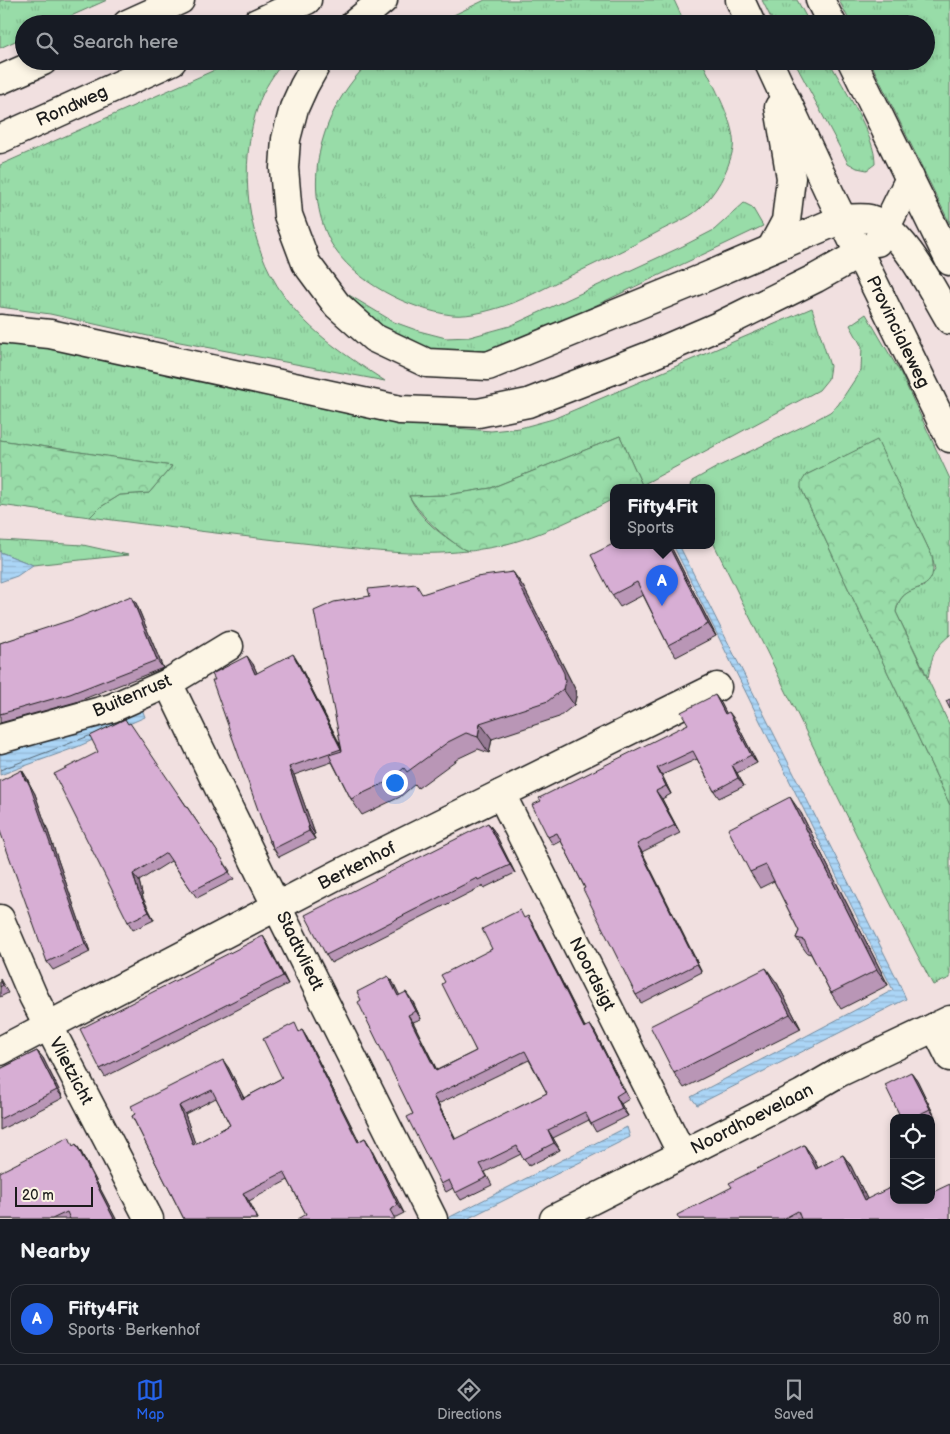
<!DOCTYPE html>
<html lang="en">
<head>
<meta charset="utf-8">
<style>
  body { margin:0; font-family:"Balsamiq Sans",sans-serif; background:#242831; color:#f1f3f6 }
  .controls { position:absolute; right:15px; bottom:15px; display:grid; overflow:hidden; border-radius:10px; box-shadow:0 2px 8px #0003 }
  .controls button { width:45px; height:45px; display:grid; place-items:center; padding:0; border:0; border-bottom:1px solid #363941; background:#171b24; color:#f1f3f6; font:25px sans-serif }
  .scale { position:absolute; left:15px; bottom:12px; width:78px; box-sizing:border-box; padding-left:5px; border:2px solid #1c1c1c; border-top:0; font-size:14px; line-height:18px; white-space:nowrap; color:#1c1c1c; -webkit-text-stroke:4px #fcf5e5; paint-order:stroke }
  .you { position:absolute; left:394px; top:782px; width:18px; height:18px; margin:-12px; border:4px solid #fff; border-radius:50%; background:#1a73e8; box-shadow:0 0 0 8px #1a73e833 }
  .badge { display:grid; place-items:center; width:32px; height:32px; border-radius:50%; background:#2563eb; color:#fff; font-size:16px; font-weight:700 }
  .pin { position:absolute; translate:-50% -41px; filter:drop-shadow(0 1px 2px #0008) }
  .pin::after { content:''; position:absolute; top:26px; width:18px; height:15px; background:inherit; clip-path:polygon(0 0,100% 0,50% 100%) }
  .popup { position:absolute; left:610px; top:484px; width:105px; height:65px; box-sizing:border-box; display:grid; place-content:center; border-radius:10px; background:#171b24; filter:drop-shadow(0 1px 4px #0005); font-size:16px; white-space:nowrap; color:#9ea1a6 }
  .popup b { font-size:19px; color:#f1f3f6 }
  .popup::after { content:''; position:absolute; left:50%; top:100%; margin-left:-10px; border:10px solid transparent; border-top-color:#171b24 }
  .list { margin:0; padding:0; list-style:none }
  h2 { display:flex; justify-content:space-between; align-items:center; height:65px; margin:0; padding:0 20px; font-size:21px }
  h2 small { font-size:16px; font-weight:400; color:#9ea1a6 }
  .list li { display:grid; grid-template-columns:32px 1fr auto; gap:15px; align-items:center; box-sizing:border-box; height:70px; margin:0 10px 10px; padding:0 10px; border:1px solid #363941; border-radius:15px }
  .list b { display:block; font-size:19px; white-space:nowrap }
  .list p { margin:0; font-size:16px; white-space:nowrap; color:#9ea1a6 }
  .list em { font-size:16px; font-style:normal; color:#9ea1a6 }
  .icon { flex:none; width:28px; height:28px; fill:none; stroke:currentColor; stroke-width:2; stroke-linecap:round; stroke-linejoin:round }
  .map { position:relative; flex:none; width:950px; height:1219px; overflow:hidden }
  .search { position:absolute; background:#171b24; box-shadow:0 2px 8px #0003; left:15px; right:15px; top:15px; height:55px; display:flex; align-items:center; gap:12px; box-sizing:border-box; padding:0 18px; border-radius:28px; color:#9ea1a6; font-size:19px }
  .sheet { height:145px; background:#171b24 }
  nav { display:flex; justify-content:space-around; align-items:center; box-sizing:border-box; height:70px; border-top:1px solid #363941; background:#171b24; font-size:14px; color:#9ea1a6 }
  nav a { display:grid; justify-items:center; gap:2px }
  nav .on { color:#2563eb }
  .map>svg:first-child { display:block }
</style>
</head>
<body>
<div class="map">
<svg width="950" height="1219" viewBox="0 0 950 1219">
  <defs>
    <pattern id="grass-tufts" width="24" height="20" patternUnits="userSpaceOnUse" patternTransform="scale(1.25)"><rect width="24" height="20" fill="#98dca8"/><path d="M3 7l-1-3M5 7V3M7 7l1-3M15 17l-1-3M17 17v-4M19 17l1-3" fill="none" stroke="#82bc90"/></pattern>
    <pattern id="forest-crowns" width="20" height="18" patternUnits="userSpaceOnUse" patternTransform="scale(1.25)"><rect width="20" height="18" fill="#98dca8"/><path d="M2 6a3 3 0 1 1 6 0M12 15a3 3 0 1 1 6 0" fill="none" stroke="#82bc90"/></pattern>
    <pattern id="water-rules" width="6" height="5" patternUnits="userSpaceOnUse" patternTransform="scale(1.25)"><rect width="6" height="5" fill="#abd5f6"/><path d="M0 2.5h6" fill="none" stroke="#93b6d2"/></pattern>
  </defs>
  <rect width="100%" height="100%" fill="#f1e0e0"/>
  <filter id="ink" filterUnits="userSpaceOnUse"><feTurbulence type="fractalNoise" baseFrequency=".02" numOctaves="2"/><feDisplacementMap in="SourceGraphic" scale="10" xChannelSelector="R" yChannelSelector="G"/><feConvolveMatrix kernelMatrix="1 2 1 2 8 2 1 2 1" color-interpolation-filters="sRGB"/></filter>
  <g filter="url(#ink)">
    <g fill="url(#grass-tufts)" stroke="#5a7c62">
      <path d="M0,0H107L53,24H24V37L0,48Z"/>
      <path d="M485,0H674L685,24H435Z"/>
      <path d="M762,0H797L810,24H774Z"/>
      <path d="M839,0H950V224L870,61H926V24H851Z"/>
      <path d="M235,61H284C274,74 264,88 259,103C237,165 246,243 284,296C310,333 348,357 385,381L148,336L50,314L0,307V165Z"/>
      <path d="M371,61H702C712,83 737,126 733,149C728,172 716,193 699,209C688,219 670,225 658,232C627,249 595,264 563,279C547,287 530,296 513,303C496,309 470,317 452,315C410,310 352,281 331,243C299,183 323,105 371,61Z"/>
      <path d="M794,61H829C843,87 876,137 875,164L867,170L857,168L848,163Z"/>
      <path d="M744,203L752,207L763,226L548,328L497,349L463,354L431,351L388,332L339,289L394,322L419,331L446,338L470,337L510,326L681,247L714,230Z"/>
      <path d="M812,308L830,366L828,379L819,390L642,485L620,436L491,488L447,495L409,496C421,521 444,537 467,551C415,557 364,550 312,544C238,536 164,527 90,517L99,508L120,495L149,493L172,466L0,440V339L36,343L362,414L431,426L491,431L520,428L553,419Z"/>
      <path d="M866,314L901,374L950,479V635C933,649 932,657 928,678L896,612C899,595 908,590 923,587L935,570L932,556L877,441L806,475L801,488L950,805V978L933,985L884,891L711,538V487H691L692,481L719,466L808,424L830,412L838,405L861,370L862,347L850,325Z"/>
      <path d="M0,540L83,545L128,555L33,565L0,552Z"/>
    </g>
    <g fill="url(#forest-crowns)" stroke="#5a7c62">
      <path d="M620,436L642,485L637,487H613V499C575,519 524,544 481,549C477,550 470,552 466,550C462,549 457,545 453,542C435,529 421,515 409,496L447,495L491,488Z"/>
      <path d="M0,440L172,466L149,493L120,495L99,508L90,517L0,505Z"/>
      <path d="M877,440L932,556C940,602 901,576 896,612L950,726V805L801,488V483L806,475Z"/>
    </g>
    <g fill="url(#water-rules)" stroke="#728b9f">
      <path d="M673,545H679L899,983L906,999L697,1105L691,1097L893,990Z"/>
      <path d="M0,552L33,565L17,576L0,582Z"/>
      <path d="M142,709L145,717L77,747L0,775V746Z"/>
      <path d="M627,1127L630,1137L467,1219H446Z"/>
    </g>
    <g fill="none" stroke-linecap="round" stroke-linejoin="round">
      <path stroke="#556673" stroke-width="1" d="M0,770L89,736"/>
      <defs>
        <g id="street">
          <path d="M168,683L264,881L433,1219"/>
          <path d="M0,739L112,708L168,683L229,646"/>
          <path d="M501,794L682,1154"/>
          <path d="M0,919L33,996L149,1219"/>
          <path d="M935,1027L950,1057"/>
          <path d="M0,1051L339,874L717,687"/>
        </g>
        <g id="secondary">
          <path d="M740,0L751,24"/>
          <path d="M820,0L832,24"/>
          <path d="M768,61L830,194L950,438"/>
          <path d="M852,61L950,261"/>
          <path d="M842,219C851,219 862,217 870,219C903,228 933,292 950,320"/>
          <path d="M877,242L886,227L910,178"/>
          <path d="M771,249L786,221L791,178L779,107"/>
          <path d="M554,1219L802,1094L838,1073L950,1020"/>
        </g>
        <g id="highway">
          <path d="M127,24L180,0"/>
          <path d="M255,24L307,0"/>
          <path d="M354,24L383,0"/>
          <path d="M318,61L304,86L294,108L286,139L284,168L288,215L306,263L337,305L374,338L427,363L488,366L701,279L842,219"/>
          <path d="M0,80L43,61"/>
          <path d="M0,139L172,61"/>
          <path d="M0,329L50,334L400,410L478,413L528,403L649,356L721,325L816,278L859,254"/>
        </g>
      </defs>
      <use href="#street" stroke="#1c1c1c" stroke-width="31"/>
      <use href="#secondary" stroke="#1c1c1c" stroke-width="31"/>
      <use href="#highway" stroke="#1c1c1c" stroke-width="31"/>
      <use href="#street" stroke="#fcf5e5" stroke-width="28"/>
      <use href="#secondary" stroke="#fcf5e5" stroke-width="28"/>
      <use href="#highway" stroke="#fcf5e5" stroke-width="28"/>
    </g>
    <g fill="#b996b6" stroke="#1c1c1c" fill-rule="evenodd">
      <path d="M613,545H670L716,636L676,657L668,645L643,595L620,607L612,595Z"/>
      <path d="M513,572L524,588L575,689L576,697L574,705L559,717L492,739L489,753L478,749L459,758L418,788L415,784L400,797L362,815L351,799L332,762L294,775L315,834L313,835L315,839L279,857L269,841L253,664L257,673L298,662L342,748L423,594Z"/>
      <path d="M136,603L163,668L76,702L0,723V643Z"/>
      <path d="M721,703L726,714L735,720L757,763L737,773L744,786L719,798L714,791L697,759L662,775L671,794L662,799L680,833L642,852L702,972L641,1003L636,995L585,888L561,841L553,845L548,837L688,724Z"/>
      <path d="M98,752L179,795L230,871L229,872L234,879L197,898L171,861L139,881L143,898L154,920L133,930L128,922Z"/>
      <path d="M22,770L27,778L29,783L35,794L90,952L53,970L47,962Z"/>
      <path d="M801,813L888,985L841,1009L831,993L811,954L807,953L796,938L799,931L774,881L760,888L750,872Z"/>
      <path d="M488,823L494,831L515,873L484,888L483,886L331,963L326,955Z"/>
      <path d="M526,917L533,924L585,1027L590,1025L595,1032L629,1099L621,1104L628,1116L596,1132L589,1120L553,1138L560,1150L529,1166L521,1154L485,1172L492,1185L461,1200L453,1188L446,1192L441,1184L413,1114L361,1000L388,976L394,984L399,996L412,1000L421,1019L413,1022L437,1070L476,1051L445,982L492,949ZM529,1060L547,1093L456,1139L438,1104Z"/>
      <path d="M268,944L288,984L105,1077L100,1069Z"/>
      <path d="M0,979L8,993L0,997Z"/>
      <path d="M777,983L801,1029L684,1088L674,1073Z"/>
      <path d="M302,1030L307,1038L359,1141L365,1138L370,1146L404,1213L396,1217L306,1214L288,1180L249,1201L258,1219H184L132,1116L228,1067L244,1098L282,1078L300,1031ZM216,1098L230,1125L195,1144L185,1114Z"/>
      <path d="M37,1051L43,1058L63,1098L0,1130V1069Z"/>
      <path d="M911,1072L917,1080L935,1117L931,1119V1118H901Z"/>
      <path d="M76,1144L81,1152L116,1219H0Z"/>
      <path d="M804,1145L812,1156L818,1168L843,1155L851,1166L867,1199L931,1200L950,1219H679Z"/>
    </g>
    <g fill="#967a94" stroke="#1c1c1c">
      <path d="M668,545H670L716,636L708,624Z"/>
      <path d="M513,572L524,588L575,689L576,697L574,705L563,689Z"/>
      <path d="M131,596L136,603L163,668L157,660Z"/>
      <path d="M293,654L298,662L346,757L341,749Z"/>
      <path d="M247,656L253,664L261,682L255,674Z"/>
      <path d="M715,695L721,703L731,722L725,714Z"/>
      <path d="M729,712L735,720L757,763L751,755Z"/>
      <path d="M480,723L492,739L489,753L478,737Z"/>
      <path d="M732,765L737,773L744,786L738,778Z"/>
      <path d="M289,767L294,775L315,834L309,826Z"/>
      <path d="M657,768L662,775L671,794L666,786Z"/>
      <path d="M22,770L27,778L29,783L35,794L90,952L85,944Z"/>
      <path d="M656,791L662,799L680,833L675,825Z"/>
      <path d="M790,797L801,813L888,985L877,970Z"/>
      <path d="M488,823L494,831L515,873L510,865Z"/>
      <path d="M308,827L313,835L315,839L309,831Z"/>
      <path d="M637,844L642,852L702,972L697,964Z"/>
      <path d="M133,874L139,881L143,898L154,920L149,912L138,891Z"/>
      <path d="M528,916L533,924L589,1036L584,1028Z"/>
      <path d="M263,936L268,944L288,984L283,976Z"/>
      <path d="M766,968L777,983L801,1029L790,1014Z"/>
      <path d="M388,976L394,984L404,1004L398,996Z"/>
      <path d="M406,992L412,1000L421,1019L416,1011Z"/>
      <path d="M408,1015L413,1022L441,1079L436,1071Z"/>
      <path d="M590,1025L595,1032L629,1099L624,1091Z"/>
      <path d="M302,1030L307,1038L363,1149L358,1142Z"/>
      <path d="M37,1051L43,1058L63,1098L57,1090Z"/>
      <path d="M223,1060L228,1067L248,1106L242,1099Z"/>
      <path d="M911,1072L917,1080L935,1117L930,1109Z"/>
      <path d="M433,1096L438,1104L460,1147L455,1139Z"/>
      <path d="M616,1096L621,1104L628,1116L622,1109Z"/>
      <path d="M179,1106L185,1114L198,1152L193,1145Z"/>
      <path d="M548,1130L553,1138L560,1150L554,1143Z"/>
      <path d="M365,1138L370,1146L404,1213L398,1205Z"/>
      <path d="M76,1144L81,1152L116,1219H114Z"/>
      <path d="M804,1145L812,1156L824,1180L816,1169Z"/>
      <path d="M843,1155L851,1166L873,1211L865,1200Z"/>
      <path d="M243,1193L249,1201L258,1219H257Z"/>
    </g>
    <g fill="#d7aed4" stroke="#1c1c1c" fill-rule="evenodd">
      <path d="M613,544V545H668L708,624L668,645L637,582L612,595L591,555Z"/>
      <path d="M513,572L564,673L565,681L563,689L548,701L480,723L478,737L466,733L448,742L407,772L404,768L389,781L351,799L329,755L342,751L314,611L334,602L370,596L368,589L416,584L422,594L476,577Z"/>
      <path d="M131,596L157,660L70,694L0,714V643L77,618Z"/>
      <path d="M293,654L341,749L289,767L309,826L308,827L309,831L273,849L271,840L269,841L212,680H215L212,674L247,656L255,674Z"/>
      <path d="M715,695L725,714L729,712L751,755L732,765L738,778L714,791L693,751L657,768L666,786L656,791L675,825L637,844L697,964L636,995L583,889L585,888L557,833L548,837L532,805L541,801L539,798L688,724L681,712Z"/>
      <path d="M950,699V709L946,701Z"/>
      <path d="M125,719L128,724L130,723L174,788L225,863L224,864L229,872L192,891L166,853L133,874L138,891L149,912L128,922L54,774L98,752L90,736Z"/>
      <path d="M22,770L25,780H27L30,786L85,944L47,962L0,831V781Z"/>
      <path d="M790,797L877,970L831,993L804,940L796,938L799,931L766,865L750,872L728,829Z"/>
      <path d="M488,823L510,865L478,880L477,878L326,955L305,915Z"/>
      <path d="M520,910L524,918L528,916L584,1028L590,1025L596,1036L624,1091L616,1096L622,1109L591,1124L585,1112L548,1130L554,1143L523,1159L517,1146L480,1164L487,1177L455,1193L449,1180L441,1184L407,1117L413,1114L358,1002L361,1000L357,992L388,976L398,996L406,992L416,1011L408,1015L436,1071L476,1051L442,984L445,982L441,975L492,949L482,929ZM525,1051L547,1093L455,1139L433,1096Z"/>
      <path d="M263,936L283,976L100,1069L80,1029Z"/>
      <path d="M766,968L790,1014L674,1073L650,1026Z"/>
      <path d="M0,981L3,985L0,987Z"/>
      <path d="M295,1023L299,1032L302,1030L358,1142L365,1138L398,1205L390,1210L395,1219H297L306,1214L284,1172L243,1193L257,1219H184L132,1116L135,1114L131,1106L223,1060L242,1099L282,1078L263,1039ZM212,1090L230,1125L193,1145L179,1106Z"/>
      <path d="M37,1051L57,1090L0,1119V1069Z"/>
      <path d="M911,1072L930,1109L912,1118H901L885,1085Z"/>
      <path d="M69,1137L73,1146L76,1144L114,1219H70L67,1212L52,1219H0V1172Z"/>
      <path d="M804,1145L816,1169L843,1155L865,1200L894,1186V1200H931V1193L950,1184V1219H801L798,1211L783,1219H679L677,1215L732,1187L729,1183Z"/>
    </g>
  </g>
  <g text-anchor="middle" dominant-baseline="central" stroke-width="5" stroke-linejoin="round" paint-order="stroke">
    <g font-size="18" fill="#1c1c1c" stroke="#fcf5e5">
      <text transform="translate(72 106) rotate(-24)">Rondweg</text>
      <text transform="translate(898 332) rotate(64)">Provincialeweg</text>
      <text transform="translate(132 696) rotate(-23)">Buitenrust</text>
      <text transform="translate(357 866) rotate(-27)">Berkenhof</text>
      <text transform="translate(300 951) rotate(64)">Stadtvliedt</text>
      <text transform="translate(592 974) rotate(63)">Noordsigt</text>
      <text transform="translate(71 1071) rotate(62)">Vlietzicht</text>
      <text transform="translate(752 1119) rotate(-27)">Noordhoevelaan</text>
    </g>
  </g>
</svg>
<div class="controls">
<button><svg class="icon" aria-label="locate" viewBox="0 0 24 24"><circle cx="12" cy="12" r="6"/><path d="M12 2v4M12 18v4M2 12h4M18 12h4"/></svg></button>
<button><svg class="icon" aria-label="layers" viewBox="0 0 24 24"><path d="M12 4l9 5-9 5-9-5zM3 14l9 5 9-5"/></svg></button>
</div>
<div class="scale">20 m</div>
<div class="you"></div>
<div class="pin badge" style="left:662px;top:606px">A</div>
<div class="popup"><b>Fifty4Fit</b>Sports</div>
<div class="search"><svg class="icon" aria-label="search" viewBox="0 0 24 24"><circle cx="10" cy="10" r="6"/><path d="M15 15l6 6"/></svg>Search here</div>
</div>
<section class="sheet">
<h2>Nearby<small></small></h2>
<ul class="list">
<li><span class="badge">A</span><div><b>Fifty4Fit</b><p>Sports · Berkenhof</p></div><em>80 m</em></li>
</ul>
</section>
<nav>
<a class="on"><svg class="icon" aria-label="map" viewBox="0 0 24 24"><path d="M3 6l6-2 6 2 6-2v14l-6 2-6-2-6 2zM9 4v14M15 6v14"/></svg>Map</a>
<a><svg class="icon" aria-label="directions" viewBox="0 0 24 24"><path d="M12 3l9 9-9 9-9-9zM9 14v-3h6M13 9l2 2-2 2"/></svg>Directions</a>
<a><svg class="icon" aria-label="saved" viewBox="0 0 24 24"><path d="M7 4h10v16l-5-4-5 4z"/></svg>Saved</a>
</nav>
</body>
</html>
